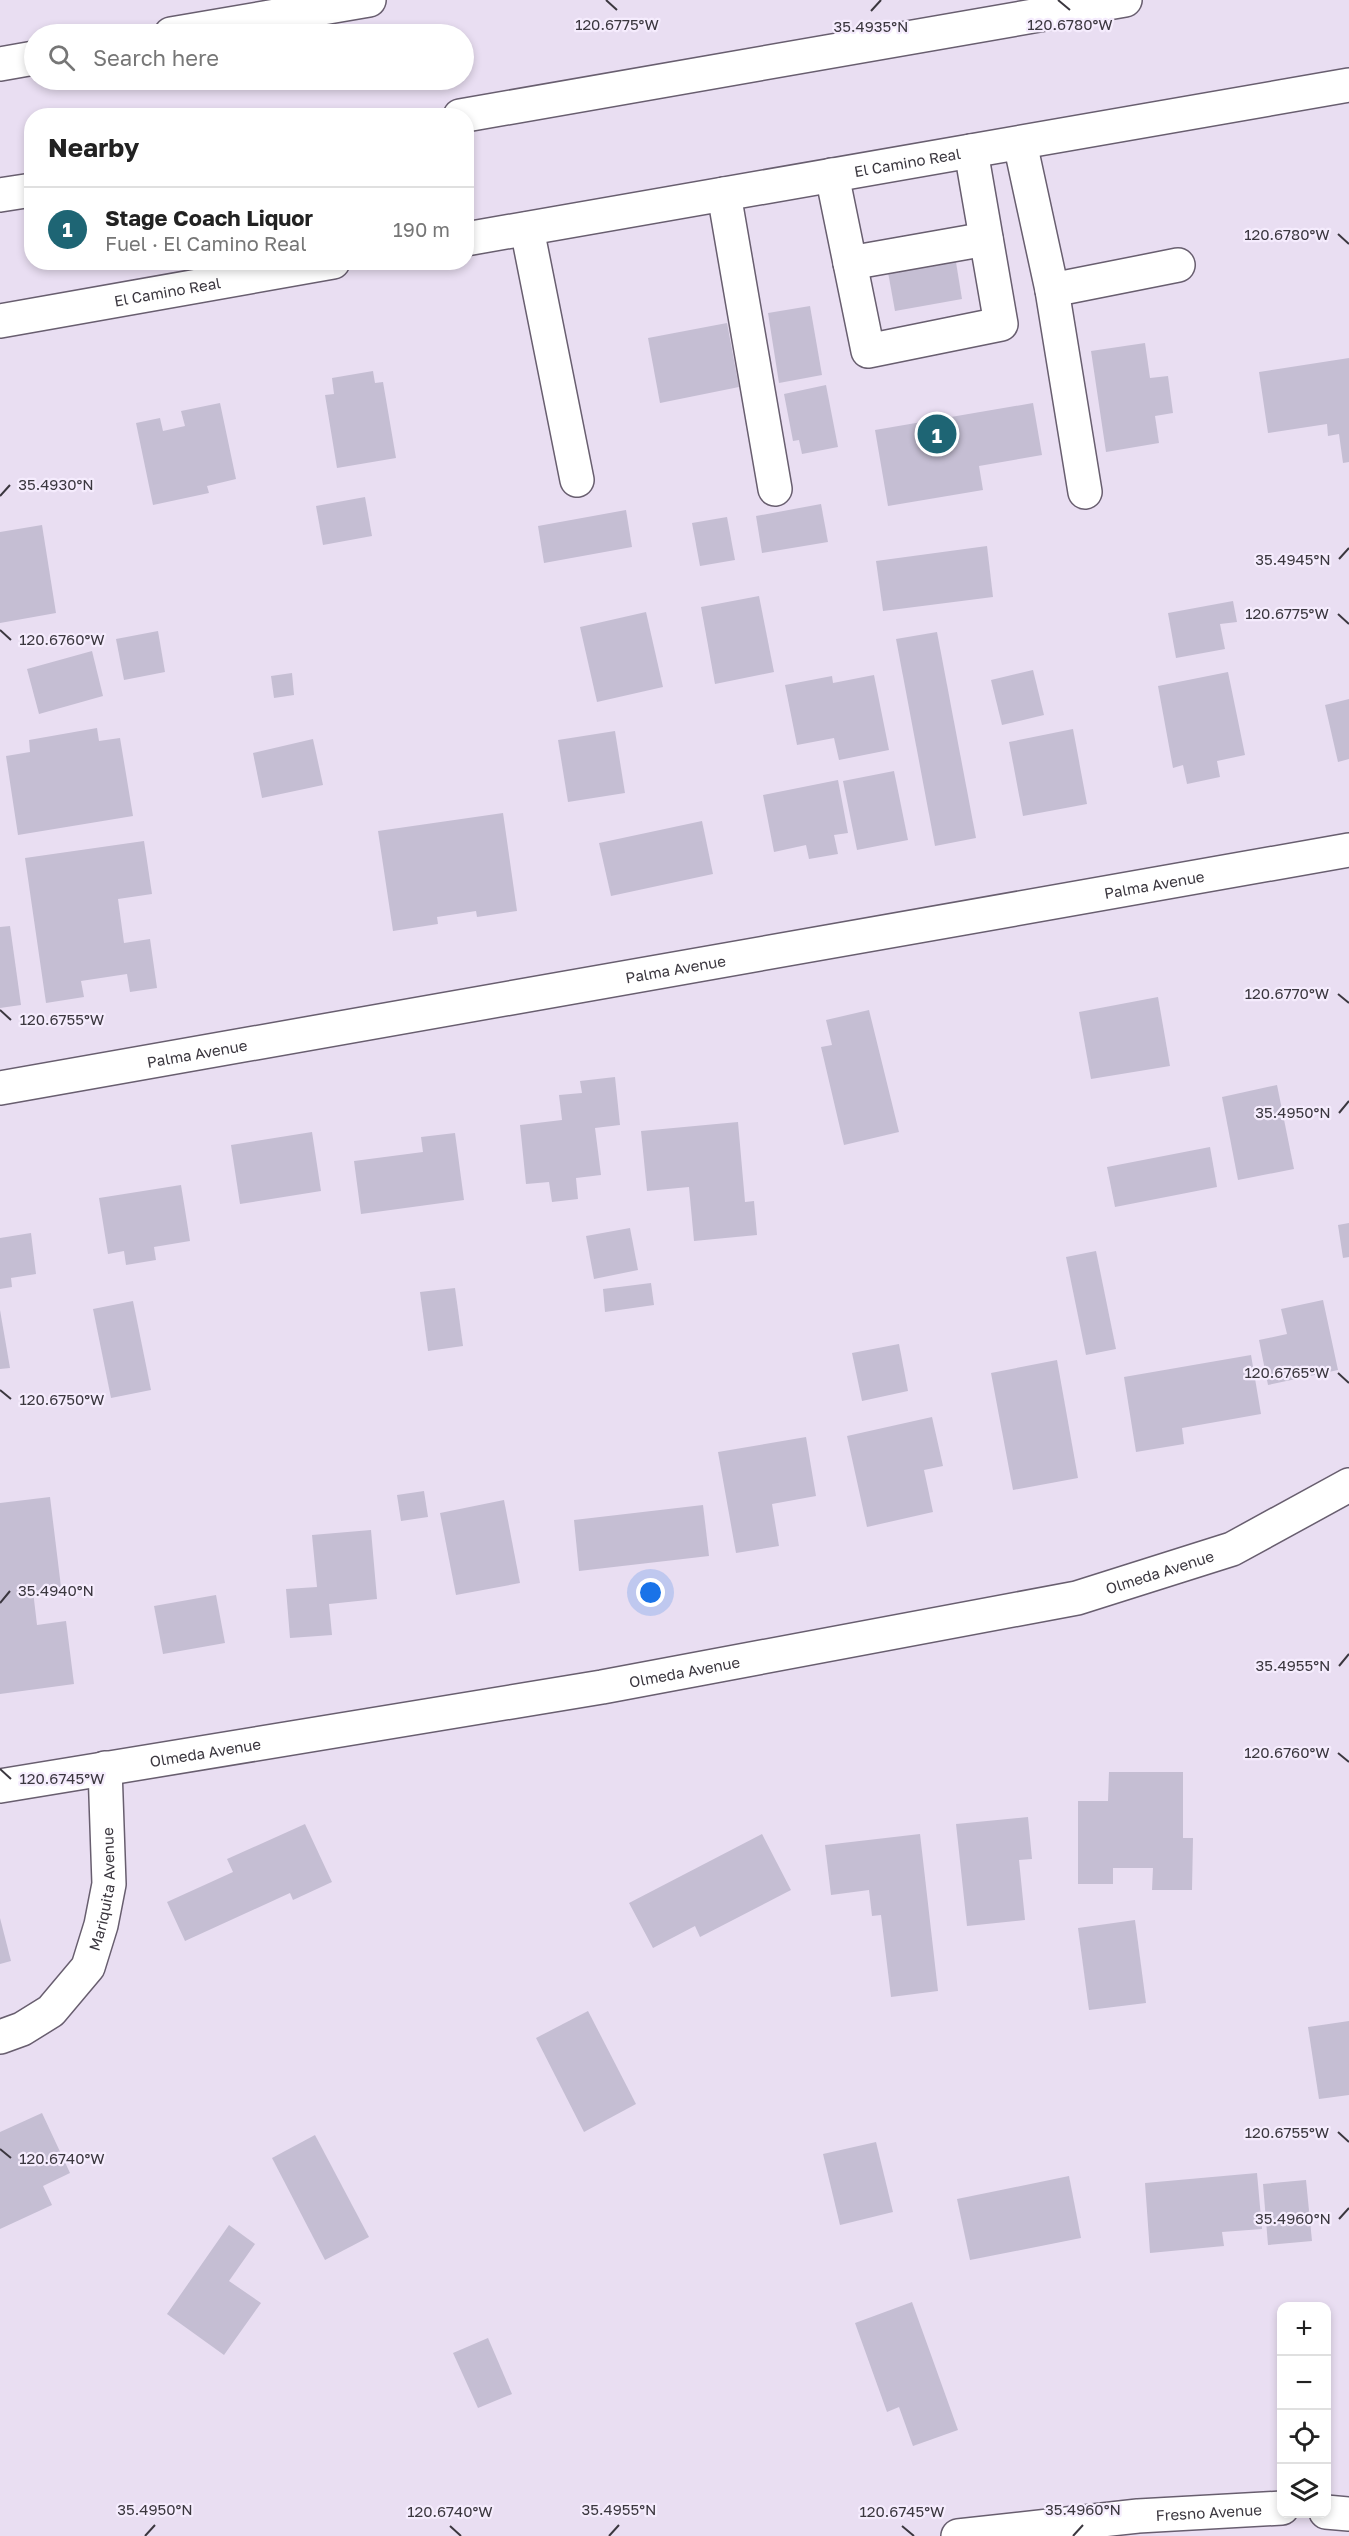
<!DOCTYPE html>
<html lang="en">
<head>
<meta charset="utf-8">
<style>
  body { margin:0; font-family:"Golos Text",sans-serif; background:#f6f6f6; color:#222 }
  .controls { position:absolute; right:18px; bottom:18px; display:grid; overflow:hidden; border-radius:12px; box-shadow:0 3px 9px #0003 }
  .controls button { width:54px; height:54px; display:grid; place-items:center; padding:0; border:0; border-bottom:2px solid #e0e0e0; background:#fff; color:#222; font:30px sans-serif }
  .you { position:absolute; left:651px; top:1593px; width:21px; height:21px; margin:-15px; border:4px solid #fff; border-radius:50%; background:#1a73e8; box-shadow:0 0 0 9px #1a73e833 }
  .badge { display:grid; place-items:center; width:39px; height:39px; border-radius:50%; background:#1e6574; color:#fff; font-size:20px; font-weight:700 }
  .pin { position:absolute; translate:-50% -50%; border:3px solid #fff; box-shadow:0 2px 6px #0006 }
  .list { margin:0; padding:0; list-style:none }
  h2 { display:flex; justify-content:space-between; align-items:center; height:78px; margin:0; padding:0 24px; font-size:26px }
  h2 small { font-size:20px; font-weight:400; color:#767676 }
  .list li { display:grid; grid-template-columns:39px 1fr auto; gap:18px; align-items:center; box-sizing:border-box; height:84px; padding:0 24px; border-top:2px solid #e0e0e0 }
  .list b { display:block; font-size:22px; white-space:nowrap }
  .list p { margin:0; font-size:20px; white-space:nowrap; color:#767676 }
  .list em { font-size:20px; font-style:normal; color:#767676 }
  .icon { flex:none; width:33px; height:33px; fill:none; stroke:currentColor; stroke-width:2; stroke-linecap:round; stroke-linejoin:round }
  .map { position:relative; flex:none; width:1349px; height:2536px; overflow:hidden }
  .search { position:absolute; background:#fff; box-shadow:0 3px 9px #0003; left:24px; top:24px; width:450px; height:66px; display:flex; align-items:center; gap:15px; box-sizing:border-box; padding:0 21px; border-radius:33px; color:#767676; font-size:22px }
  .panel { position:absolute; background:#fff; box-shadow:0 3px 9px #0003; left:24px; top:108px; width:450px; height:162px; border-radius:24px }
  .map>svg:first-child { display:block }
</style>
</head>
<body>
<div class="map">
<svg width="1349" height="2536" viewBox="0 0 1349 2536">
  <rect width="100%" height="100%" fill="#e9def2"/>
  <g fill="#c5bed3">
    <path d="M954,250L962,299L895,311L886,261Z"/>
    <path d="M810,306L822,375L779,383L768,313Z"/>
    <path d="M727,323L739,387L660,403L648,338Z"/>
    <path d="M1145,343L1150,378L1168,376L1173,413L1155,416L1159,443L1106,452L1091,351Z"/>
    <path d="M1349,358V462L1343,463L1339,434L1328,436L1327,424L1268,433L1259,372Z"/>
    <path d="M373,371L375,383L383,382L396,458L337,468L325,395L334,394L332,378Z"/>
    <path d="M826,385L838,447L802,454L799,440L793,441L784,394Z"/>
    <path d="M220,403L236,479L207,486L209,493L153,505L136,423L160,418L163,431L185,426L181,411Z"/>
    <path d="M1033,403L1042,455L979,466L983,490L888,506L875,430Z"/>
    <path d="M365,497L372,536L323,545L316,506Z"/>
    <path d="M821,504L828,542L762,553L756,516Z"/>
    <path d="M626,510L632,547L544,563L538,526Z"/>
    <path d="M727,517L735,560L700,566L692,523Z"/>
    <path d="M42,525L56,613L0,623V532Z"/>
    <path d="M987,546L993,597L883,611L876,561Z"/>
    <path d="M759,596L774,672L715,684L701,607Z"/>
    <path d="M1233,601L1237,622L1220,624L1225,649L1176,658L1168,613Z"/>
    <path d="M646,612L663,687L597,702L580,627Z"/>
    <path d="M158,631L165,672L124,680L116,639Z"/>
    <path d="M937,632L976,838L935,846L896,639Z"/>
    <path d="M92,651L103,696L39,714L27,669Z"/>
    <path d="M1033,670L1044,715L1002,725L991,680Z"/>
    <path d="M1228,672L1245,755L1217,761L1220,777L1187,784L1183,765L1173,768L1158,686Z"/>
    <path d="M292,673L294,695L274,698L271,676Z"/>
    <path d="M874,675L889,750L839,760L834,738L797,745L785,685L832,676L833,683Z"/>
    <path d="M1349,699V759L1338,762L1325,705Z"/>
    <path d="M97,728L99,741L120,738L133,816L18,835L6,756L30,752L29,740Z"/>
    <path d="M1073,729L1087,804L1023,816L1009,742Z"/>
    <path d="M615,731L625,793L568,802L558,740Z"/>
    <path d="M313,739L323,785L262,798L253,753Z"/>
    <path d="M894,771L908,840L857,850L843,781Z"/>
    <path d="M838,780L848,833L834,835L838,854L809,859L806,845L774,852L763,795Z"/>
    <path d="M503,813L517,911L477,917L476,911L437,917L438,924L393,931L378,831Z"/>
    <path d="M702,821L713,874L611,896L599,843Z"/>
    <path d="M144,841L152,894L118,899L124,943L150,939L157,988L130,992L127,974L81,981L84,997L46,1003L25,858Z"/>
    <path d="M10,926L21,1005L0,1008V927Z"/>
    <path d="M1158,997L1170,1066L1091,1079L1079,1012Z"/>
    <path d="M869,1010L899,1132L844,1145L821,1047L832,1045L826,1020Z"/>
    <path d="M615,1077L620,1125L595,1128L601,1175L576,1178L578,1199L552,1202L549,1182L526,1184L520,1125L562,1120L559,1095L582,1093L580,1081Z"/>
    <path d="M1277,1085L1294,1169L1238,1180L1222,1097Z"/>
    <path d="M738,1122L745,1202L754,1201L757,1235L694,1241L689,1187L647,1191L641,1131Z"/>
    <path d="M312,1132L321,1191L240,1204L231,1145Z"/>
    <path d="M455,1133L464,1200L361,1214L354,1161L423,1152L421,1137Z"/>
    <path d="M1210,1147L1217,1187L1115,1207L1107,1167Z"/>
    <path d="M181,1185L190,1241L154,1247L156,1260L126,1265L124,1251L108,1254L99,1198Z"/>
    <path d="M1349,1223V1257L1343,1258L1338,1225Z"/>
    <path d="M630,1228L638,1270L594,1279L586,1236Z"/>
    <path d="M31,1233L36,1274L11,1278L12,1287L0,1289V1238Z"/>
    <path d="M1096,1251L1116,1349L1086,1355L1066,1257Z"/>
    <path d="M651,1283L654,1305L605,1312L603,1289Z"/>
    <path d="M455,1288L463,1346L428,1351L420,1292Z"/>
    <path d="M1323,1300L1338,1370L1268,1385L1259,1340L1287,1334L1281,1309Z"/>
    <path d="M133,1301L151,1390L111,1398L93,1309Z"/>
    <path d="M0,1310L10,1368L0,1369Z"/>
    <path d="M899,1344L908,1391L862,1401L852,1353Z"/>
    <path d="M1251,1355L1261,1414L1182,1428L1184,1444L1136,1452L1124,1377Z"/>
    <path d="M1057,1360L1078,1478L1013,1490L991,1373Z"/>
    <path d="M932,1417L943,1466L924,1470L933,1512L867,1527L847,1436Z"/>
    <path d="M806,1437L816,1496L772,1504L779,1546L736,1553L718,1452Z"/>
    <path d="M424,1491L428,1517L401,1521L397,1495Z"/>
    <path d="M50,1497L61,1587L33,1591L37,1625L66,1621L74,1684L0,1694V1503Z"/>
    <path d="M504,1500L520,1583L456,1595L440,1513Z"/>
    <path d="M703,1505L709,1556L579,1571L574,1520Z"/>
    <path d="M371,1530L377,1599L329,1604L332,1635L290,1638L286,1589L317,1587L312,1535Z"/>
    <path d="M216,1595L225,1643L163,1654L154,1606Z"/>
    <path d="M1109,1772H1183V1838H1193L1192,1890H1152L1153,1868H1113V1884H1078V1801H1108Z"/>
    <path d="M1028,1817L1032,1859L1019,1860L1025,1920L967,1926L956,1824Z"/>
    <path d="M305,1824L332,1882L293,1900L290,1893L185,1941L167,1902L233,1872L227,1859Z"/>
    <path d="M762,1834L791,1890L700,1937L695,1926L653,1948L629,1903Z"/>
    <path d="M920,1834L938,1991L891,1997L881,1915L872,1916L869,1890L831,1895L825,1845Z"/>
    <path d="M0,1918L11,1961L0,1964Z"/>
    <path d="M1135,1920L1146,2003L1089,2010L1078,1928Z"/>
    <path d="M588,2011L636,2104L584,2132L536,2038Z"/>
    <path d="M1349,2021V2095L1319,2099L1308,2027Z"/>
    <path d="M42,2113L70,2173L43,2186L52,2205L0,2229V2132Z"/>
    <path d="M315,2135L369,2237L325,2260L272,2158Z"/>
    <path d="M876,2142L893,2212L840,2225L823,2154Z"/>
    <path d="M1257,2173L1262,2229L1222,2232L1224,2246L1150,2253L1145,2183Z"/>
    <path d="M1069,2176L1081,2238L970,2260L957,2199Z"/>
    <path d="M1306,2180L1312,2241L1268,2245L1263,2184Z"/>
    <path d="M229,2225L255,2244L229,2281L261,2303L224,2355L167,2314Z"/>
    <path d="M912,2302L958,2430L913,2446L899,2407L887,2412L855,2323Z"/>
    <path d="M488,2338L512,2394L478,2408L453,2353Z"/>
  </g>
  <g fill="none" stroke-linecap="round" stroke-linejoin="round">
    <defs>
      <g id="minor">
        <path d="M1020,143L1052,290L1085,492"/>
        <path d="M832,175L868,351L1001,324L971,151"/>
        <path d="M724,194L775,489"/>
        <path d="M527,229L577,480"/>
        <path d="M850,263L986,239"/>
        <path d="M1052,290L1178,265"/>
        <path id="s1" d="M0,1088L1349,850"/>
        <path id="s2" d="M0,1786L602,1687L1077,1598L1232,1549L1349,1485"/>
        <path id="s3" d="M0,2037L22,2029L51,2011L88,1967L101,1925L109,1884L105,1768"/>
        <path d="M1326,2512L1349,2514"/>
        <path id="s4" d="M958,2536L1138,2516L1282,2508"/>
      </g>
      <g id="major">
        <path id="s5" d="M466,239L1349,85"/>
        <path id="s6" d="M0,321L333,262"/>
      </g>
      <g id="highway">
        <path d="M171,34L369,0"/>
        <path d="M0,64L34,58"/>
        <path d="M460,116L1125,0"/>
        <path d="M0,195L32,190"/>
      </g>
    </defs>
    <use href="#minor" stroke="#685e6f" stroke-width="36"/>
    <use href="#major" stroke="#685e6f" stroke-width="36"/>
    <use href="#highway" stroke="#685e6f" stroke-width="36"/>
    <use href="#minor" stroke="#fff" stroke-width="33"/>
    <use href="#major" stroke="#fff" stroke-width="33"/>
    <use href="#highway" stroke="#fff" stroke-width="33"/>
  </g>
  <path fill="none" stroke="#3b373f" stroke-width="2" d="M606,0L617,10M1058,0L1070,10M871,11L881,0M1338,234L1349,244M0,496L10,485M1339,559L1349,548M1338,614L1349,624M0,630L11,640M1338,994L1349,1003M0,1010L11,1020M1339,1113L1349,1101M1338,1373L1349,1383M0,1390L11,1399M0,1603L10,1591M1339,1666L1349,1654M1338,1753L1349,1762M0,1769L11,1779M1338,2132L1349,2142M0,2149L11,2158M1339,2219L1349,2208M450,2526L461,2536M902,2526L914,2536M145,2536L155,2525M609,2536L619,2525M1073,2536L1083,2525"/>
  <g text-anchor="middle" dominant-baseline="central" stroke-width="4.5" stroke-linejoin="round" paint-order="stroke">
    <g font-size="15" fill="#3b373f" stroke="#f5ecfd">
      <text stroke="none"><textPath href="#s5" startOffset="448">El Camino Real</textPath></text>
      <text stroke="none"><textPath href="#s6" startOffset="170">El Camino Real</textPath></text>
      <text stroke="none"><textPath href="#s1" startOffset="1172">Palma Avenue</textPath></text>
      <text stroke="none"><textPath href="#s1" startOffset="686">Palma Avenue</textPath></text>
      <text stroke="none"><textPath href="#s1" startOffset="200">Palma Avenue</textPath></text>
      <text stroke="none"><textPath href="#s2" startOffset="1180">Olmeda Avenue</textPath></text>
      <text stroke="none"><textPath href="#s2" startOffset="694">Olmeda Avenue</textPath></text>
      <text stroke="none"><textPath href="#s2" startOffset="208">Olmeda Avenue</textPath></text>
      <text stroke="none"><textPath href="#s3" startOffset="195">Mariquita Avenue</textPath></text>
      <text stroke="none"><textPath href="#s4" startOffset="252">Fresno Avenue</textPath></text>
    </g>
  </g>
  <g font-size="15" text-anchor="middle" fill="#3b373f" stroke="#f5ecfd" stroke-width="4.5" stroke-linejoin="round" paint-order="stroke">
    <text x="617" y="30">120.6775°W</text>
    <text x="1070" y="30">120.6780°W</text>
    <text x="871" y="32">35.4935°N</text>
    <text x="1287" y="240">120.6780°W</text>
    <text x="56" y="490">35.4930°N</text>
    <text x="1293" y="565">35.4945°N</text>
    <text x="1287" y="619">120.6775°W</text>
    <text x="62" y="645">120.6760°W</text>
    <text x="1287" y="999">120.6770°W</text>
    <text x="62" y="1025">120.6755°W</text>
    <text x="1293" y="1118">35.4950°N</text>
    <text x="1287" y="1378">120.6765°W</text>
    <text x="62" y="1405">120.6750°W</text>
    <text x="56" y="1596">35.4940°N</text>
    <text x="1293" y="1671">35.4955°N</text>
    <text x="1287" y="1758">120.6760°W</text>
    <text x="62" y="1784">120.6745°W</text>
    <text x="1287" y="2138">120.6755°W</text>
    <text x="62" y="2164">120.6740°W</text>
    <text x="1293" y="2224">35.4960°N</text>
    <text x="155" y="2515">35.4950°N</text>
    <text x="619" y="2515">35.4955°N</text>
    <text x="1083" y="2515">35.4960°N</text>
    <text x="450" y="2517">120.6740°W</text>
    <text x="902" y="2517">120.6745°W</text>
  </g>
</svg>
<div class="controls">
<button>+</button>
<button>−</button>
<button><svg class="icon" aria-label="locate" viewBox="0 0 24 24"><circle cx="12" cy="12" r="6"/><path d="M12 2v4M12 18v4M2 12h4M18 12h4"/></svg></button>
<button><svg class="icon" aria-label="layers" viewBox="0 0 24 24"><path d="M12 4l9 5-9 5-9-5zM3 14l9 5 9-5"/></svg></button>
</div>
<div class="you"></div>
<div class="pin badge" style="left:937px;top:434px">1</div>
<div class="search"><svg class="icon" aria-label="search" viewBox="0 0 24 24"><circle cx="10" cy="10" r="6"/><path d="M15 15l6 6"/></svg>Search here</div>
<section class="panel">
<h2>Nearby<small></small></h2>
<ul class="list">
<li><span class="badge">1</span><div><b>Stage Coach Liquor</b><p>Fuel · El Camino Real</p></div><em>190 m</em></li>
</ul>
</section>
</div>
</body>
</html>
